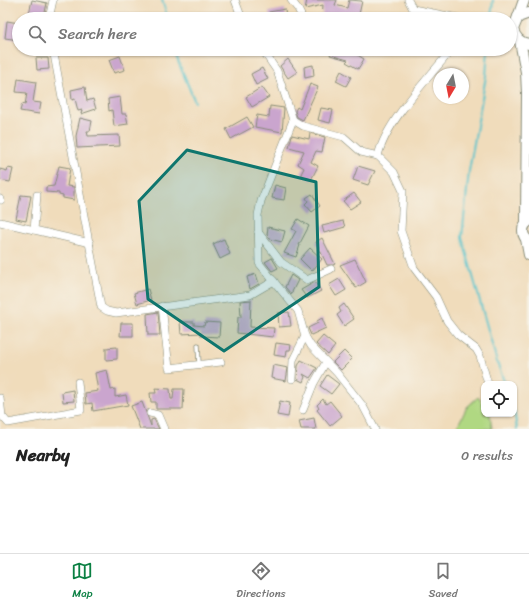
<!DOCTYPE html>
<html lang="en">
<head>
<meta charset="utf-8">
<style>
  body { margin:0; font-family:Sriracha,sans-serif; background:#f2f2f2; color:#222 }
  .controls { position:absolute; right:12px; bottom:12px; display:grid; overflow:hidden; border-radius:8px; box-shadow:0 1px 3px #0004 }
  .controls button { width:36px; height:36px; display:grid; place-items:center; padding:0; border:0; border-bottom:1px solid #e0e0e0; background:#fff; color:#222; font:20px sans-serif }
  .compass { position:absolute; left:433px; top:68px; width:36px; height:36px; border-radius:50%; background:#fff; box-shadow:0 1px 3px #0004; rotate:190deg }
  .list { margin:0; padding:0; list-style:none }
  h2 { display:flex; justify-content:space-between; align-items:center; height:52px; margin:0; padding:0 16px; font-size:17px }
  h2 small { font-size:13px; font-weight:400; color:#767676 }
  .icon { flex:none; width:22px; height:22px; fill:none; stroke:currentColor; stroke-width:2; stroke-linecap:round; stroke-linejoin:round }
  .map { position:relative; flex:none; width:529px; height:429px; overflow:hidden }
  .search { position:absolute; background:#fff; box-shadow:0 1px 3px #0004; left:12px; right:12px; top:12px; height:44px; display:flex; align-items:center; gap:10px; box-sizing:border-box; padding:0 14px; border-radius:22px; color:#767676; font-size:15px }
  .sheet { height:124px; background:#fff }
  nav { display:flex; justify-content:space-around; align-items:center; box-sizing:border-box; height:56px; border-top:1px solid #e0e0e0; background:#fff; font-size:11px; color:#767676 }
  nav a { display:grid; justify-items:center; gap:2px }
  nav .on { color:#0b8043 }
  .map>svg:first-child { display:block }
</style>
</head>
<body>
<div class="map">
<svg width="529" height="429" viewBox="0 0 529 429">
  <rect width="100%" height="100%" fill="#f7f3e8"/>
  <filter id="ink" filterUnits="userSpaceOnUse"><feTurbulence type="fractalNoise" baseFrequency=".025" numOctaves="2"/><feDisplacementMap in="SourceGraphic" scale="8" xChannelSelector="R" yChannelSelector="G"/><feConvolveMatrix kernelMatrix="1 2 1 2 8 2 1 2 1" color-interpolation-filters="sRGB"/></filter>
  <filter id="wash" filterUnits="userSpaceOnUse"><feTurbulence type="fractalNoise" baseFrequency=".012" numOctaves="4" result="noise"/><feDisplacementMap in="SourceGraphic" scale="16" xChannelSelector="R" yChannelSelector="G"/><feGaussianBlur stdDeviation="0.9" result="paint"/><feColorMatrix in="noise" values="0 0 0 0 0 0 0 0 0 0 0 0 0 0 0 0 0 1.4 0 .05"/><feComposite in="paint" operator="in"/></filter>
  <g filter="url(#wash)">
    <rect width="100%" height="100%" fill="#f0dcbb"/>
    <path fill="#b0d882" stroke="#688a5b" d="M478,397L484,405V414H490L492,429H456L467,407Z"/>
    <g fill="none" stroke-linecap="round" stroke-linejoin="round">
      <g stroke="#56c4cc" stroke-width="2">
        <path d="M162,0L168,19"/>
        <path d="M491,19L493,0"/>
        <path d="M173,49L195,102"/>
        <path d="M488,49L486,76L469,171L462,237L497,362L505,384"/>
        <path d="M514,409L517,429"/>
      </g>
    </g>
    <g id="blocks">
      <g fill="#caa5ce">
        <path d="M32,0L47,3L44,17L29,14Z"/>
        <path d="M307,0H337L335,5L347,8L349,0L362,1L358,19H322L323,5L305,9Z"/>
        <path d="M285,9L286,19H270L269,12Z"/>
        <path d="M7,21L19,23V40L5,38Z"/>
        <path d="M332,49H348L364,59L358,69L346,62L348,60L330,55Z"/>
        <path d="M120,56L125,70L114,73L109,60Z"/>
        <path d="M36,58H48L49,69L37,70Z"/>
        <path d="M288,59L297,72L288,78L280,66Z"/>
        <path d="M313,65L314,76L305,78L304,67Z"/>
        <path d="M262,68L268,79L256,85L251,74Z"/>
        <path d="M341,71L351,77L346,86L336,81Z"/>
        <path d="M18,79L36,82L33,102L41,103L39,114L20,111L22,104L25,105L27,93L16,92Z"/>
        <path d="M310,84L318,87L303,120L297,117L295,111L297,107L300,109Z"/>
        <path d="M85,87L87,101L93,99L96,109L81,114L82,110L78,111L75,99L72,100L71,90Z"/>
        <path d="M262,87L269,97L252,107L246,97Z"/>
        <path d="M120,97L122,114H126L128,124L114,126L112,110L109,111L108,99Z"/>
        <path d="M270,106L284,108L282,132L255,127L257,115L269,117Z"/>
        <path d="M321,108L333,110L330,123L318,120Z"/>
        <path d="M247,117L253,127L231,139L226,129Z"/>
        <path d="M80,118L92,121L90,131H87L88,136L119,135L120,146L77,148L76,136Z"/>
        <path d="M310,133L325,137L322,152L316,151L311,162L318,166L311,180L301,174L304,168L298,164L304,151L289,147L292,135L309,139Z"/>
        <path d="M59,166L70,168L67,186L74,187V200L63,198V196L59,195V193L46,192V187L54,186Z"/>
        <path d="M358,166L375,171L368,185L353,180Z"/>
        <path d="M8,168L13,169L10,182L0,180V169L7,171Z"/>
        <path d="M275,185L286,188L284,200L272,198Z"/>
        <path d="M354,193L361,202L350,209L343,201Z"/>
        <path d="M312,194L320,206L312,212L305,204L308,201L306,198Z"/>
        <path d="M21,195L31,196L26,221L16,219Z"/>
        <path d="M298,219L309,226L299,245H300L296,257L284,253L296,231L292,229Z"/>
        <path d="M343,221L345,227L324,233L322,226Z"/>
        <path d="M268,227L285,231L282,242L270,239L267,235Z"/>
        <path d="M322,238L335,264L333,265H327L316,242Z"/>
        <path d="M224,239L230,254L220,259L213,244Z"/>
        <path d="M310,248L322,259L312,271L300,259Z"/>
        <path d="M272,258L278,268L272,271L265,262Z"/>
        <path d="M355,259L366,282L356,288L340,265Z"/>
        <path d="M256,274L259,284L250,289L247,277Z"/>
        <path d="M291,275L298,280L291,294L285,287Z"/>
        <path d="M339,279L346,290L336,296L329,285Z"/>
        <path d="M315,282L321,291L307,298L301,290Z"/>
        <path d="M148,289L151,300L137,304L134,293Z"/>
        <path d="M251,300L250,327L274,328L273,337L237,333L238,317H241L240,301Z"/>
        <path d="M344,304L354,319L344,326L337,315L341,312L339,308Z"/>
        <path d="M158,312L160,335H148L147,314Z"/>
        <path d="M289,312L291,326L279,327L278,313Z"/>
        <path d="M322,318L326,328L311,335L308,328L318,323L317,321Z"/>
        <path d="M180,322H194V325L204,326L205,322L220,323L219,337L201,336V333L181,334Z"/>
        <path d="M121,323H133V336H120Z"/>
        <path d="M323,336L335,346L328,355L316,344Z"/>
        <path d="M276,343L291,345L290,350H287L286,357L274,355Z"/>
        <path d="M117,347V359L106,360V348Z"/>
        <path d="M344,351L352,359L341,370L333,362Z"/>
        <path d="M301,360L317,368L310,378L303,374L305,377L303,382L297,379L298,366Z"/>
        <path d="M273,365L288,368L286,381L271,378Z"/>
        <path d="M107,370L111,390L115,389V397L126,395L128,405L93,411L92,403L86,404L85,393L98,391L95,373Z"/>
        <path d="M327,375L339,384L331,394L320,386Z"/>
        <path d="M155,388L170,389L171,399H173L174,389H184L183,409H156V402H151L150,393H156Z"/>
        <path d="M73,390L74,401L63,402L62,392Z"/>
        <path d="M323,399L326,404L330,401L342,416L330,426L317,410L319,408L317,405Z"/>
        <path d="M280,401L290,403L288,417L277,415Z"/>
        <path d="M142,402L151,426V420L154,419L159,429H140L131,406Z"/>
        <path d="M314,418L316,429H301L299,421Z"/>
      </g>
    </g>
  </g>
  <g filter="url(#ink)">
    <use href="#blocks" fill-opacity="0" stroke="#888c78" stroke-width="1"/>
    <g fill="none" stroke-linecap="round" stroke-linejoin="round">
      <defs>
        <path id="lane" d="M198,345L199,364"/>
        <g id="street">
          <path d="M235,0L242,19"/>
          <path d="M291,0L298,9L301,15L299,19"/>
          <path d="M408,0L413,9L463,19"/>
          <path d="M49,19L53,0"/>
          <path d="M53,49L101,307L107,311L116,313L250,295L274,281"/>
          <path d="M262,49L277,71L293,120L303,126L344,137L361,152L378,156C386,121 429,78 452,49"/>
          <path d="M293,120L261,201L258,215L259,263L298,311L305,336L311,346L337,373L363,406L375,429"/>
          <path d="M378,156L394,172L403,191L401,231L414,268L436,297L447,321L458,335L476,349L480,356L488,384"/>
          <path d="M0,199L1,200"/>
          <path d="M0,222L90,243"/>
          <path d="M34,230L37,195"/>
          <path d="M258,232L281,262L307,280L331,269"/>
          <path d="M162,306L169,368L221,362"/>
          <path d="M292,379L293,360L305,336"/>
          <path d="M0,398L2,416L8,423L81,410L78,382"/>
          <path d="M303,410L314,383L326,362"/>
          <path d="M150,413L158,415L164,429"/>
        </g>
        <g id="primary">
          <path d="M529,13L518,17L513,29C515,38 520,43 529,44"/>
          <path d="M518,17L524,0"/>
          <path d="M520,41L526,72L527,93L526,223"/>
          <path d="M529,221C521,226 521,236 529,241"/>
          <path d="M526,239L529,255"/>
        </g>
      </defs>
      <use href="#lane" stroke="#888c78" stroke-width="5"/>
      <use href="#street" stroke="#888c78" stroke-width="8"/>
      <use href="#primary" stroke="#888c78" stroke-width="12"/>
      <use href="#lane" stroke="#fff" stroke-width="3.5"/>
      <use href="#street" stroke="#fff" stroke-width="7"/>
      <use href="#primary" stroke="#fff" stroke-width="10"/>
    </g>
  </g>
  <path fill="#0f766e" fill-opacity="0.2" stroke="#0f766e" stroke-width="3" stroke-linejoin="round" d="M187,150L316,182L319,287L224,351L148,299L139,201Z"/>
</svg>
<div class="controls">
<button><svg class="icon" aria-label="locate" viewBox="0 0 24 24"><circle cx="12" cy="12" r="6"/><path d="M12 2v4M12 18v4M2 12h4M18 12h4"/></svg></button>
</div>
<svg class="compass" viewBox="-18 -18 36 36"><path d="M0-13l5 13h-10z" fill="#e53935"/><path d="M0 13l5-13h-10z" fill="#767676"/></svg>
<div class="search"><svg class="icon" aria-label="search" viewBox="0 0 24 24"><circle cx="10" cy="10" r="6"/><path d="M15 15l6 6"/></svg>Search here</div>
</div>
<section class="sheet">
<h2>Nearby<small>0 results</small></h2>
<ul class="list">
</ul>
</section>
<nav>
<a class="on"><svg class="icon" aria-label="map" viewBox="0 0 24 24"><path d="M3 6l6-2 6 2 6-2v14l-6 2-6-2-6 2zM9 4v14M15 6v14"/></svg>Map</a>
<a><svg class="icon" aria-label="directions" viewBox="0 0 24 24"><path d="M12 3l9 9-9 9-9-9zM9 14v-3h6M13 9l2 2-2 2"/></svg>Directions</a>
<a><svg class="icon" aria-label="saved" viewBox="0 0 24 24"><path d="M7 4h10v16l-5-4-5 4z"/></svg>Saved</a>
</nav>
</body>
</html>
